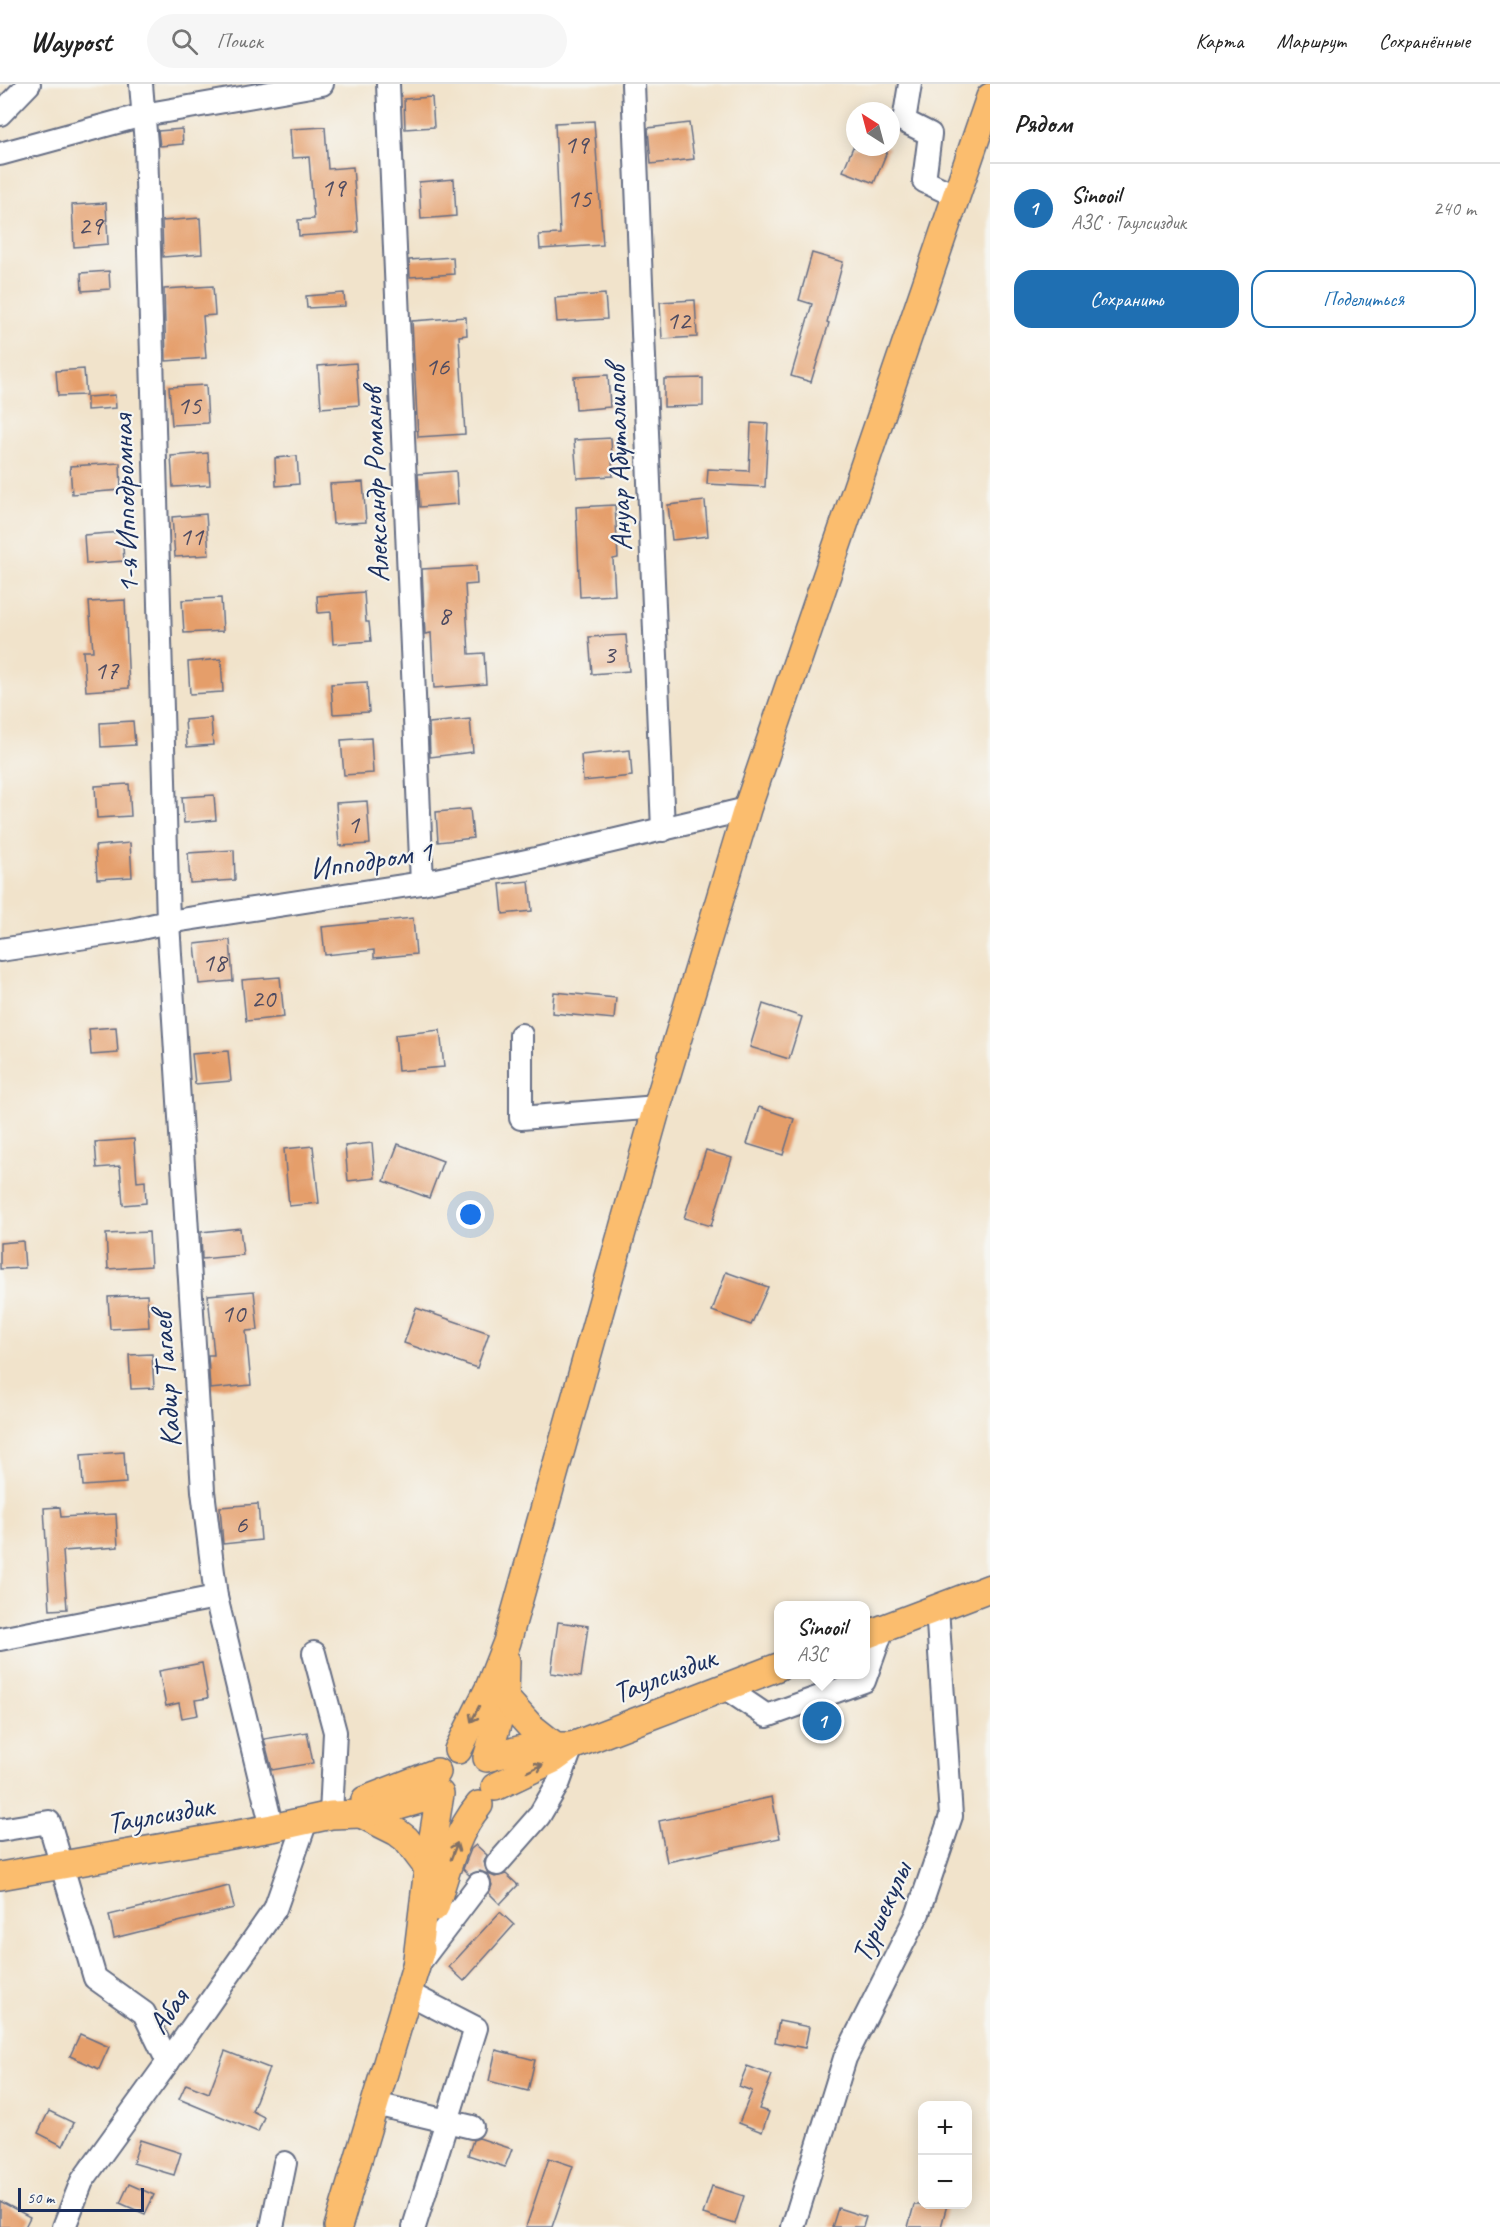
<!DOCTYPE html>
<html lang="ru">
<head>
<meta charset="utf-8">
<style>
  body { margin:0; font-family:Caveat,sans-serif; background:#f6f6f6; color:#222 }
  .controls { position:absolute; right:18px; bottom:18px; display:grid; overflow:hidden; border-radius:12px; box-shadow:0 3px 15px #0003 }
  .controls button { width:54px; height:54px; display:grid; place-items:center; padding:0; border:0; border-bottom:2px solid #e0e0e0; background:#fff; color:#222; font:30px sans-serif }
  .compass { position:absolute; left:846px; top:18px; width:54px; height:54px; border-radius:50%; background:#fff; box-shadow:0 3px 15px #0003; rotate:324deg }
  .scale { position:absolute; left:18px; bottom:15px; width:126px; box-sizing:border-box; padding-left:6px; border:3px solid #1b2f5e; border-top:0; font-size:16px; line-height:21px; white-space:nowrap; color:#1b2f5e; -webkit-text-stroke:4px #f6f6f2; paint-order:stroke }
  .you { position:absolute; left:471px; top:1131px; width:21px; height:21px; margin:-15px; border:4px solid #fff; border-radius:50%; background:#1a73e8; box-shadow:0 0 0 9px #1a73e833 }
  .badge { display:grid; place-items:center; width:39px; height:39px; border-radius:50%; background:#1f6fb2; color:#fff; font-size:20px; font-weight:700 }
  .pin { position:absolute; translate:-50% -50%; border:3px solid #fff; box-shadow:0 2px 6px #0006 }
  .popup { position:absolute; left:774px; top:1517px; width:96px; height:78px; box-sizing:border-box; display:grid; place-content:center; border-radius:12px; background:#fff; filter:drop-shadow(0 2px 4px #0005); font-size:20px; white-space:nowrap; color:#767676 }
  .popup b { font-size:22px; color:#222 }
  .popup::after { content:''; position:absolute; left:50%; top:100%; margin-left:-12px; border:12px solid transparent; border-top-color:#fff }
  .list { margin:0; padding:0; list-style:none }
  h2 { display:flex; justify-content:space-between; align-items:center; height:78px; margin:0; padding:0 24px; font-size:26px }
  h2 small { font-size:20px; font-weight:400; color:#767676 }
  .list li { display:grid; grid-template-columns:39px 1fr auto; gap:18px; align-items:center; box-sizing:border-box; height:90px; padding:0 24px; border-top:2px solid #e0e0e0 }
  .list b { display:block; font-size:22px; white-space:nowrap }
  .list p { margin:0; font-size:20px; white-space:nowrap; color:#767676 }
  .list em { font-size:20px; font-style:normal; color:#767676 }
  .actions { display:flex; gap:12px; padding:18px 24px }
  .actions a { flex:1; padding:14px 0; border:2px solid #1f6fb2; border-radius:18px; text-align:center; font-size:21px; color:#1f6fb2 }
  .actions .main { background:#1f6fb2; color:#fff }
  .icon { flex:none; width:33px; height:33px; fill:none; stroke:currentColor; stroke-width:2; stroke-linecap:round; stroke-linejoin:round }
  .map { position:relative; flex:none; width:990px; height:2143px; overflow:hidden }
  header { display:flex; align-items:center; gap:36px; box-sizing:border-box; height:84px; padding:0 30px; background:#fff; border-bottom:2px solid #e0e0e0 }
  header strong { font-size:28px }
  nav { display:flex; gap:33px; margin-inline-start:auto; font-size:21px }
  .search { width:420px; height:54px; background:#f6f6f6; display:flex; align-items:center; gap:15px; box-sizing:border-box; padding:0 21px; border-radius:33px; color:#767676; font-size:22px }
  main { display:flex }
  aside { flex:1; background:#fff }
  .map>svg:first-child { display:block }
</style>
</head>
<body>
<header>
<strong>Waypost</strong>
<div class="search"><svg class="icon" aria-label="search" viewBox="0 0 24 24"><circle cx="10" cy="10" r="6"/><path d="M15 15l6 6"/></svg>Поиск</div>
<nav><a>Карта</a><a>Маршрут</a><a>Сохранённые</a></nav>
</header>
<main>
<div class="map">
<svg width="990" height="2143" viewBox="0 0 990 2143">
  <rect width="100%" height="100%" fill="#f6f6f2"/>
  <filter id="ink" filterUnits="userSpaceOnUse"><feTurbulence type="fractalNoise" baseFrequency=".0167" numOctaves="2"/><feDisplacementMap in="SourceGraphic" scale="12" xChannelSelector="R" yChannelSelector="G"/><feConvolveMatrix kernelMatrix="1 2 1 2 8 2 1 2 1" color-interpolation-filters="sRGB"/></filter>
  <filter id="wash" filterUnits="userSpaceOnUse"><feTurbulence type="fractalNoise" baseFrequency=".008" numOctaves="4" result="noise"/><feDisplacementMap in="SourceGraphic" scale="24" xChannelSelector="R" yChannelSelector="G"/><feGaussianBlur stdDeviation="1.35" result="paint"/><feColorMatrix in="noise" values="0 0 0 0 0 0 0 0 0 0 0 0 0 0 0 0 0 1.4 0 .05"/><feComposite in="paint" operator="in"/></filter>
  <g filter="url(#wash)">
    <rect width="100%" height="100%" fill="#f1e3cb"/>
    <g id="blocks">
      <g fill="#e59e6a">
        <path d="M432,13L434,43L405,45L404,15Z"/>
        <path d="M594,37L603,161L540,165L539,151L560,150L555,39Z"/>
        <path d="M689,39L694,75L651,80L648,44Z"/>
        <path d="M325,43L328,85L353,83L358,148L299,152L298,136L314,135L309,73L292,74L290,45Z"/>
        <path d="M182,45L183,60L160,62L158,47Z"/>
        <path d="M853,63H889L874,99L843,87Z"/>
        <path d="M454,95L456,132L421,135L419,98Z"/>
        <path d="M106,119L108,160L74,163L72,121Z"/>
        <path d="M200,134L202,170L163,173L162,137Z"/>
        <path d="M812,169L843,178L827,238L829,239L811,298L791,292L812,220L799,216Z"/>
        <path d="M453,173L454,190L410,193L409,176Z"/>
        <path d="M109,187L110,205L82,207L81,189Z"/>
        <path d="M213,202L215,231L203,232L206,274L166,277L164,205Z"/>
        <path d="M344,209L345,222L307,224L306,212Z"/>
        <path d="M605,210L607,235L557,238L555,214Z"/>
        <path d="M695,216L697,253L662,255L660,218Z"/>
        <path d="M466,233L467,251L459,252L465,350L418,353L412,237Z"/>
        <path d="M356,279L359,321L321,324L318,282Z"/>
        <path d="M84,285L86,311L58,312L56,287Z"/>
        <path d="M608,291L610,323L576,326L574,293Z"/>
        <path d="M703,294V322L664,323V295Z"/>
        <path d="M206,301L208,339L172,341L169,303Z"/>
        <path d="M115,311L116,324L87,326V313Z"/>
        <path d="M751,339L768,340L765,403L707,400L708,385L749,387Z"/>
        <path d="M611,354L613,392L577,394L574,356Z"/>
        <path d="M208,369L210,401L173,403L171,372Z"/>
        <path d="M297,372L299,400L276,402L275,374Z"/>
        <path d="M120,379L121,406L72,410L70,382Z"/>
        <path d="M456,387L458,420L420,423L418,390Z"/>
        <path d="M363,398L366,438L333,440L330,400Z"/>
        <path d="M705,417L708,452L672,456L668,421Z"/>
        <path d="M615,421L618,474L613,475L615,511L580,513L576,423Z"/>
        <path d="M206,430L209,471L175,473L172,433Z"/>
        <path d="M122,448L124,477L86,480L84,451Z"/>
        <path d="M476,482L477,500L465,501L469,570L484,569L486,600L434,604L431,549L425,550L422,485Z"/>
        <path d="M364,508L366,538H369L371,557L333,560L331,528L318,529L317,512Z"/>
        <path d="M221,514L223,547L184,549L182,516Z"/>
        <path d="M125,516L129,604L86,607L83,567H93L89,518Z"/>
        <path d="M626,551L629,587L592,590L589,553Z"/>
        <path d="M221,575L223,608L190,610L188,578Z"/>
        <path d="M367,598L369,628L333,630L331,600Z"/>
        <path d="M211,634L213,661L187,663L185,636Z"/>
        <path d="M470,635L473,668L430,673L429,639Z"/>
        <path d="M133,637L135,661L101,663L100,639Z"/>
        <path d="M371,654L373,689L344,691L341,656Z"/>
        <path d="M630,666L632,692L583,697L581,671Z"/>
        <path d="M129,700L131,732L97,734L95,702Z"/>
        <path d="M214,711L216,736L184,739L182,713Z"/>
        <path d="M367,717L370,760L339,762L336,719Z"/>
        <path d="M470,725L473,754L438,758L436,728Z"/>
        <path d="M130,759L132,793L97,795L95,762Z"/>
        <path d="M234,766L235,796L190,799L188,769Z"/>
        <path d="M529,797L532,827L503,830L500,800Z"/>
        <path d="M413,834L416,870L374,874V866L325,871L322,843Z"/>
        <path d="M230,856L233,897L199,900L195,860Z"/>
        <path d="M280,893L284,933L246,937L242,896Z"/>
        <path d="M554,908L616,914L614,935L552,929Z"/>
        <path d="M763,920L802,933L789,975L750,963Z"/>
        <path d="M116,943L118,969L91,971L89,945Z"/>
        <path d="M440,946L444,983L398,987L395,951Z"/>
        <path d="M228,967L231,997L195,1000L192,970Z"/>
        <path d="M759,1023L794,1035L783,1071L747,1060Z"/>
        <path d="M134,1055L137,1098L145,1097L146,1119L123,1121L120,1082L97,1084L95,1058Z"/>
        <path d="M372,1059L375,1094L348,1097L345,1062Z"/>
        <path d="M398,1060L443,1077L429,1114L384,1097Z"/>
        <path d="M313,1062L319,1119L289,1122L284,1065Z"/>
        <path d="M706,1066L732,1074L711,1142L684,1134Z"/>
        <path d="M240,1144L243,1171L202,1175L201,1148Z"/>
        <path d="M149,1148L151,1182L108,1185L106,1150Z"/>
        <path d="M23,1157L25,1184L0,1185V1159Z"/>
        <path d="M726,1188L768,1203L751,1241L712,1227Z"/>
        <path d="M254,1207L258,1246L246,1247L251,1301L210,1305L208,1271H214L208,1211Z"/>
        <path d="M147,1211L149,1243L110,1245L108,1213Z"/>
        <path d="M416,1224L489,1249L477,1284L404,1259Z"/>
        <path d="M152,1270L154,1304L131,1305L129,1271Z"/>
        <path d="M124,1368L126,1399L83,1402L81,1371Z"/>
        <path d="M258,1420L261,1456L223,1460L220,1423Z"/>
        <path d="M60,1423L61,1433L116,1430L118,1463L63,1467L67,1525L50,1526L44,1424Z"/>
        <path d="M558,1538L588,1542L581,1593L551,1589Z"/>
        <path d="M202,1579L208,1614L195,1616L198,1631L182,1634L179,1619L166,1622L159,1587Z"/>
        <path d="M307,1648L313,1679L272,1686L264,1655Z"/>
        <path d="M772,1713L780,1754L667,1778L659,1737Z"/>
        <path d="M476,1761L487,1771L484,1778L488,1790L495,1793L506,1790L518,1801L500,1820L489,1809L492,1801L488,1790L480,1787L469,1791L463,1785L471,1765Z"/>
        <path d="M229,1802L234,1824L114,1854L109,1831Z"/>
        <path d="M500,1828L514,1841L464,1897L449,1883Z"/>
        <path d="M779,1937L809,1943L805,1964L775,1958Z"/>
        <path d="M80,1950L109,1963L99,1985L70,1972Z"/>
        <path d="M496,1966L535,1976L528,2007L489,1997Z"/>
        <path d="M225,1967L269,1984L252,2027L264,2033L258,2048L179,2015L186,2000L209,2009Z"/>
        <path d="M747,1982L772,1991L759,2025L769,2028L762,2048L739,2039L752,2007L739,2002Z"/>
        <path d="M49,2027L74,2039L63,2062L38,2049Z"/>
        <path d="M479,2054L512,2065L505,2083L468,2071L473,2056Z"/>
        <path d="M140,2056L181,2069L174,2091L133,2079Z"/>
        <path d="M549,2074L573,2082L552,2143H526Z"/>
        <path d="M129,2100L154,2111L145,2130L120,2119Z"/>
        <path d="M712,2102L744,2112L735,2140L703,2130Z"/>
        <path d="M0,2117L30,2133L25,2143H0Z"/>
        <path d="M914,2121H947L941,2143H908Z"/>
        <path d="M838,2124L866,2133L863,2143H832Z"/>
      </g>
    </g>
  </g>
  <g filter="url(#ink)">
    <use href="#blocks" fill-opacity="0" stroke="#666e84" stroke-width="1.5"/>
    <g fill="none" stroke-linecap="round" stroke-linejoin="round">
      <defs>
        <g id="minor">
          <path d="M141,0L146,60L168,838L203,1407L216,1513L272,1744"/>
          <path d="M388,0L422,799"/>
          <path d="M633,0L663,746"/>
          <path d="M910,0L904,37L930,50L924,97L956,112"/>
          <path d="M0,30L29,0"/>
          <path d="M0,70L143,31L322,0"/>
          <path d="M0,866L132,846L168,838L422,799L536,775L747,725"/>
          <path d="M521,951V1034L657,1023"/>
          <path d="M0,1555L216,1513"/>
          <path d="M314,1569L335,1648L331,1731"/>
          <path d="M724,1603L767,1632L864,1597L883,1544"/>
          <path d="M0,1746L49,1738L95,1894L144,1929L168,1978"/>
          <path d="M497,1780L539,1732L559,1698L572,1662"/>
          <path d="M416,1883L479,1800"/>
          <path d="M408,1909L476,1944L414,2143"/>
          <path d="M375,2020L472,2043"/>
          <path d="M64,2143L82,2097L168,1978L275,1825L306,1737"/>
          <path d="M272,2143L285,2079"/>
          <path d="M793,2143L845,1974L918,1829L951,1732L937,1524"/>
        </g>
        <g id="major">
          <path d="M866,1551L990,1504"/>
          <path d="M506,1577L505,1614L487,1674L534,1662H572"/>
          <path d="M505,1614L530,1642L554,1661"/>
          <path d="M458,1666L489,1604L507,1558L657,1023L747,725L990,13"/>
          <path d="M495,1703L554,1675L572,1662L778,1583"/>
          <path d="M365,1716L437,1688"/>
          <path d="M361,1730L397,1748L406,1755L428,1784"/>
          <path d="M0,1792L272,1744L331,1731L361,1730L388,1725L440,1710L428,1784L416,1883"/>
          <path d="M435,1823C446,1788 455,1750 479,1721"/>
          <path d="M338,2143L421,1865"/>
        </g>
      </defs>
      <use href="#minor" stroke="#666e84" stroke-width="26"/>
      <use href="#major" stroke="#666e84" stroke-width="30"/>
      <use href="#minor" stroke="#fff" stroke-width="22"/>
      <use href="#major" stroke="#fbbd6e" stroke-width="27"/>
    </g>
    <defs><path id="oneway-shaft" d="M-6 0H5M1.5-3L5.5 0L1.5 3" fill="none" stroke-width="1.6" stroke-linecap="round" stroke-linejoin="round" transform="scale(1.5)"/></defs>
    <g stroke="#806f65">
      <use href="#oneway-shaft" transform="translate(475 1630) rotate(117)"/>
      <use href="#oneway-shaft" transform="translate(535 1684) rotate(-26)"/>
      <use href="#oneway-shaft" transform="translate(454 1767) rotate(-69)"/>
    </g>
  </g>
  <g text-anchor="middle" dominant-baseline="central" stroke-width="4.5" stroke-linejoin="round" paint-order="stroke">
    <g font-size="27" fill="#4e4b61">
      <text x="576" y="60">19</text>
      <text x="333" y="103">19</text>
      <text x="579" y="114">15</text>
      <text x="90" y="141">29</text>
      <text x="678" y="236">12</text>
      <text x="437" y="282">16</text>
      <text x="189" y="321">15</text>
      <text x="191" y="452">11</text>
      <text x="444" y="531">8</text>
      <text x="609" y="570">3</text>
      <text x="106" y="586">17</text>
      <text x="353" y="740">1</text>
      <text x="214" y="878">18</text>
      <text x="263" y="914">20</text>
      <text x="233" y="1229">10</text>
      <text x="241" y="1440">6</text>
    </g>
    <g font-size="30" fill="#1b2f5e" stroke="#f6f6f2">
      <text transform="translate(618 374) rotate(-92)">Ануар Абуталипов</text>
      <text transform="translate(375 401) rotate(-92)">Александр Романов</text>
      <text transform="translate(125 420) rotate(-92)">1-я Ипподромная</text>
      <text transform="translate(371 776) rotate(-9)">Ипподром 1</text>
      <text transform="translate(166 1296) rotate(-94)">Кадир Тагаев</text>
      <text transform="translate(664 1591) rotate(-21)">Таулсиздик</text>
      <text transform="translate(160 1730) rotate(-10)">Таулсиздик</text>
      <text transform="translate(881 1828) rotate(-66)">Туршекулы</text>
      <text transform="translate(168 1927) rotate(-55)">Абая</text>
    </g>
  </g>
</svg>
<div class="controls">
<button>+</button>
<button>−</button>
</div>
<svg class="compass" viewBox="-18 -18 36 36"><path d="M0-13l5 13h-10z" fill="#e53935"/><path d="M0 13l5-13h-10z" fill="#767676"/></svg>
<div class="scale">50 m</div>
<div class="you"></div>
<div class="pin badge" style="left:822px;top:1637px">1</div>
<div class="popup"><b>Sinooil</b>АЗС</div>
</div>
<aside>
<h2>Рядом<small></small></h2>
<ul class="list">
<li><span class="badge">1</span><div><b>Sinooil</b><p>АЗС · Таулсиздик</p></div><em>240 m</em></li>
</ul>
<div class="actions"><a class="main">Сохранить</a><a>Поделиться</a></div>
</aside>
</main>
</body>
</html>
